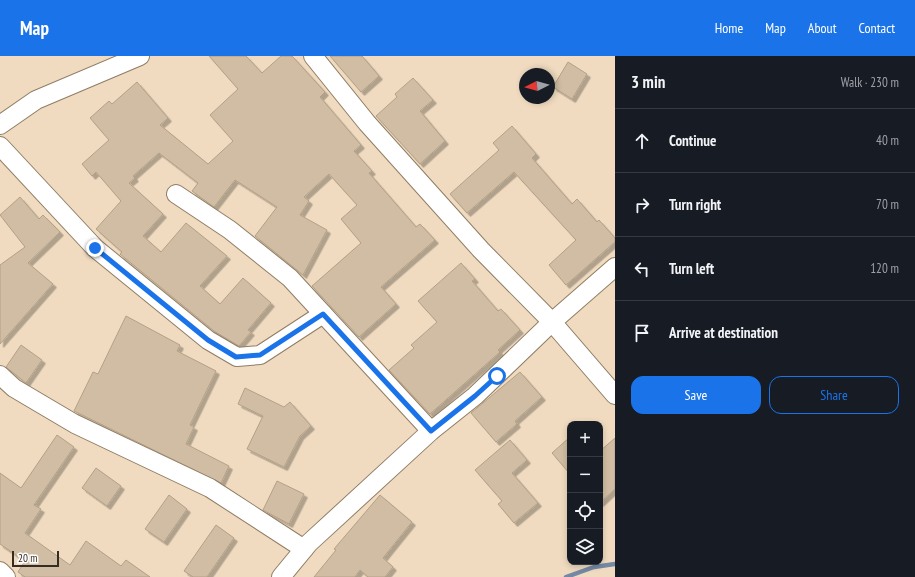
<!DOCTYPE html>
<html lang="en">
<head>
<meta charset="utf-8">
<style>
  body { margin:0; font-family:"PT Sans Narrow",sans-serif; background:#242831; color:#f1f3f6 }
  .controls { position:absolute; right:12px; bottom:12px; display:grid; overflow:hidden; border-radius:8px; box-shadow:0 2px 6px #0003 }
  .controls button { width:36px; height:36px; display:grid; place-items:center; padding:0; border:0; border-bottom:1px solid #363941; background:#171b24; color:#f1f3f6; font:20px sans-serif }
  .compass { position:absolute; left:519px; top:12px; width:36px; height:36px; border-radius:50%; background:#171b24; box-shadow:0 2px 6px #0003; rotate:264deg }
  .scale { position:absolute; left:12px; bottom:10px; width:47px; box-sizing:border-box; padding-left:4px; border:2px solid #352d23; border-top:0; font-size:11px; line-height:14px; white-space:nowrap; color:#352d23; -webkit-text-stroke:3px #fff; paint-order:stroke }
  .stop { position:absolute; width:12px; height:12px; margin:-9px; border:3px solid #1a73e8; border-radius:50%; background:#fff }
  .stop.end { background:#1a73e8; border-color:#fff; box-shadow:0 1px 4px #0008 }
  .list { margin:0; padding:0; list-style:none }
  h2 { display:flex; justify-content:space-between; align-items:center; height:52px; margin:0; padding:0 16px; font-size:17px }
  h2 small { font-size:13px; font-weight:400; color:#9ea1a6 }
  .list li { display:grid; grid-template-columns:26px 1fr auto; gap:12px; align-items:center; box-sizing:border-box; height:64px; padding:0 16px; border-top:1px solid #363941 }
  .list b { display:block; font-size:15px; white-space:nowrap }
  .list em { font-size:13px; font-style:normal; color:#9ea1a6 }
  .actions { display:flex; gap:8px; padding:12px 16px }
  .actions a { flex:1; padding:9px 0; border:1px solid #1a73e8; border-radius:12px; text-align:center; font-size:14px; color:#1a73e8 }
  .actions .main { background:#1a73e8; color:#fff }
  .icon { flex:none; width:22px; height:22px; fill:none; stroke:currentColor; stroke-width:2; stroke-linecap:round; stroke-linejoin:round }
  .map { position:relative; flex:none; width:615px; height:521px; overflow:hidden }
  header { display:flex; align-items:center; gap:24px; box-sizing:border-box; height:56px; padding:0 20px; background:#1a73e8; color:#fff }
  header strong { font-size:19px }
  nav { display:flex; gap:22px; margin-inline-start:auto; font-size:14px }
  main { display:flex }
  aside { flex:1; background:#171b24 }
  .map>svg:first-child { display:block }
</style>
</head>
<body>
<header>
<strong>Map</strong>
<nav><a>Home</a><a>Map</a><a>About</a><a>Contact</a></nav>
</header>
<main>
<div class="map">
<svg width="615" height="521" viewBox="0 0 615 521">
  <defs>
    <filter id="shadow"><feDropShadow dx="3.5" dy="3.5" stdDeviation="0" flood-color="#0004"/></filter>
  </defs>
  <rect width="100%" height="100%" fill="#f0dbc0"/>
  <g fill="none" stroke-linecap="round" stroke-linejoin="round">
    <path stroke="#7489a4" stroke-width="4.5" d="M566,521L594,511L615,508"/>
  </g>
  <g fill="#d1bda3" stroke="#b3a086" filter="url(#shadow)">
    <path d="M209,0H246L262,17L281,0H292L325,36L320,41L361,89L354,95L372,115L369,117L416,171L420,168L435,184L381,231L396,248L359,281L312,230L361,187L341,163L357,149L329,118L304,141L309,145L300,159L327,174L303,219L255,180L277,151L235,124L214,151L192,135L198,127L159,97L133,120L135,122L129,127L163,158L143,180L161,196L186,167L227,200L200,230L220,248L243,222L271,247L248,274L251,276L239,290L214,275L120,198L122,196L96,173L121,145L96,116L92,120L82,108L109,84L90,62L109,45L112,48L137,26L168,62L160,69L208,108L233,85L210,59L238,33Z"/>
    <path d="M330,0H362L379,20L361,36Z"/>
    <path d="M568,6L587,18L572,43L553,31Z"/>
    <path d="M413,22L433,44L420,55L445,85L420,108L376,60L397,41L395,38Z"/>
    <path d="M512,70L536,98L532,102L572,148L577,143L597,166L599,164L615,182V186L566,229L549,209L576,184L514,116L467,157L450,138L499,94L493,87Z"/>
    <path d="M20,141L39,163L43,159L60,176L28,207L53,228L0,288V209L25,191L0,159Z"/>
    <path d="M461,207L475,223L472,225L498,255L501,253L520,274L498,294L500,296L430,358L389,314L414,292L411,289L437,266L418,245Z"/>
    <path d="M126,260L180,289L177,295L216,315L190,369L194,371L186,388L229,410L221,427L74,355L93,316L98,318Z"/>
    <path d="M21,289L42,304L26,327L6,311Z"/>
    <path d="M520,316L542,341L515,365L517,368L496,386L471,357Z"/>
    <path d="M245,332L284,351L290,346L311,370L300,380L284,411L247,393L263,360L238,348Z"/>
    <path d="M57,379L74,391L34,449L41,453L25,477L70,509L86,485L121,510L126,504L150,521H25L18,516L25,505L0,488V417L21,432Z"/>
    <path d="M570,381V418L552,397Z"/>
    <path d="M615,382V433L600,447V395Z"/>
    <path d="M510,384L527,404L512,417L538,447L514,467L498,448L502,445L475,414Z"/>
    <path d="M96,412L121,430L107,450L82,432Z"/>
    <path d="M277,425L304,438L289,468L263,454Z"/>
    <path d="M169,439L187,453L164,486L145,473Z"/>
    <path d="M380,439L412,466L383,502L393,511L385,521H368L360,514L355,521H314L336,494L334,493Z"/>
    <path d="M216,469L234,482L207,521H193L184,515Z"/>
  </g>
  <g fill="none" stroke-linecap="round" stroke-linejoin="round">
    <defs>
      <g id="minor">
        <path d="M313,0L367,67L481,194L552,266L615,339"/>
        <path d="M0,69L36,44L140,0"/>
        <path d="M0,90L95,192L208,284L237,301L260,299L323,258"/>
        <path d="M176,138L230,174L290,222L431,375"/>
        <path d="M0,319L14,332L75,368L210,432L304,493"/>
        <path d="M0,515L6,521"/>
        <path d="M281,521L309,487L431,375L475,340L552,266L615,211"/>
      </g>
    </defs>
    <use href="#minor" stroke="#8f7d64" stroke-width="20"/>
    <use href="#minor" stroke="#fff" stroke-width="18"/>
  </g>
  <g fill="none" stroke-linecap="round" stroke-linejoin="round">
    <path stroke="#1a73e8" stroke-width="5" d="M95,192L208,284L236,301L260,299L323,258L431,375L475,340L497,320"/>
  </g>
</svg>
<div class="controls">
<button>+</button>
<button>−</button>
<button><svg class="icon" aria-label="locate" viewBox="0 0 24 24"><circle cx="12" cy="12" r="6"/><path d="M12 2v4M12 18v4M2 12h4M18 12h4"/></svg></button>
<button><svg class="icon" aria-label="layers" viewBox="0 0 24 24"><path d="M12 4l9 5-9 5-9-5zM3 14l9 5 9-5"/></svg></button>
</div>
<svg class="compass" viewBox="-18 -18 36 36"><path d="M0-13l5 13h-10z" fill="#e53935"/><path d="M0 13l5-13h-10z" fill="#9ea1a6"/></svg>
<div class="scale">20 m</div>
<div class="stop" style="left:497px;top:320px"></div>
<div class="stop end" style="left:95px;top:192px"></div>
</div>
<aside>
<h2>3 min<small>Walk · 230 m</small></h2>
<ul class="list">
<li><svg class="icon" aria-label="ahead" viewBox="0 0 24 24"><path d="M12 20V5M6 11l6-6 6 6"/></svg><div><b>Continue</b></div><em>40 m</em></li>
<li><svg class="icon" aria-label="right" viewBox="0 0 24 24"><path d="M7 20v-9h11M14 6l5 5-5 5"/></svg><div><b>Turn right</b></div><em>70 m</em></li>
<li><svg class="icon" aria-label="left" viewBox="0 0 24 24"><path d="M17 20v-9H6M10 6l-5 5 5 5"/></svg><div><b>Turn left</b></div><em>120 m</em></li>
<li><svg class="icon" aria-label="arrive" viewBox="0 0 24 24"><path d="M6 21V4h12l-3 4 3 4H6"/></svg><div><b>Arrive at destination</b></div></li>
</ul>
<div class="actions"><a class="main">Save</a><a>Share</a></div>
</aside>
</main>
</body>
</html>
